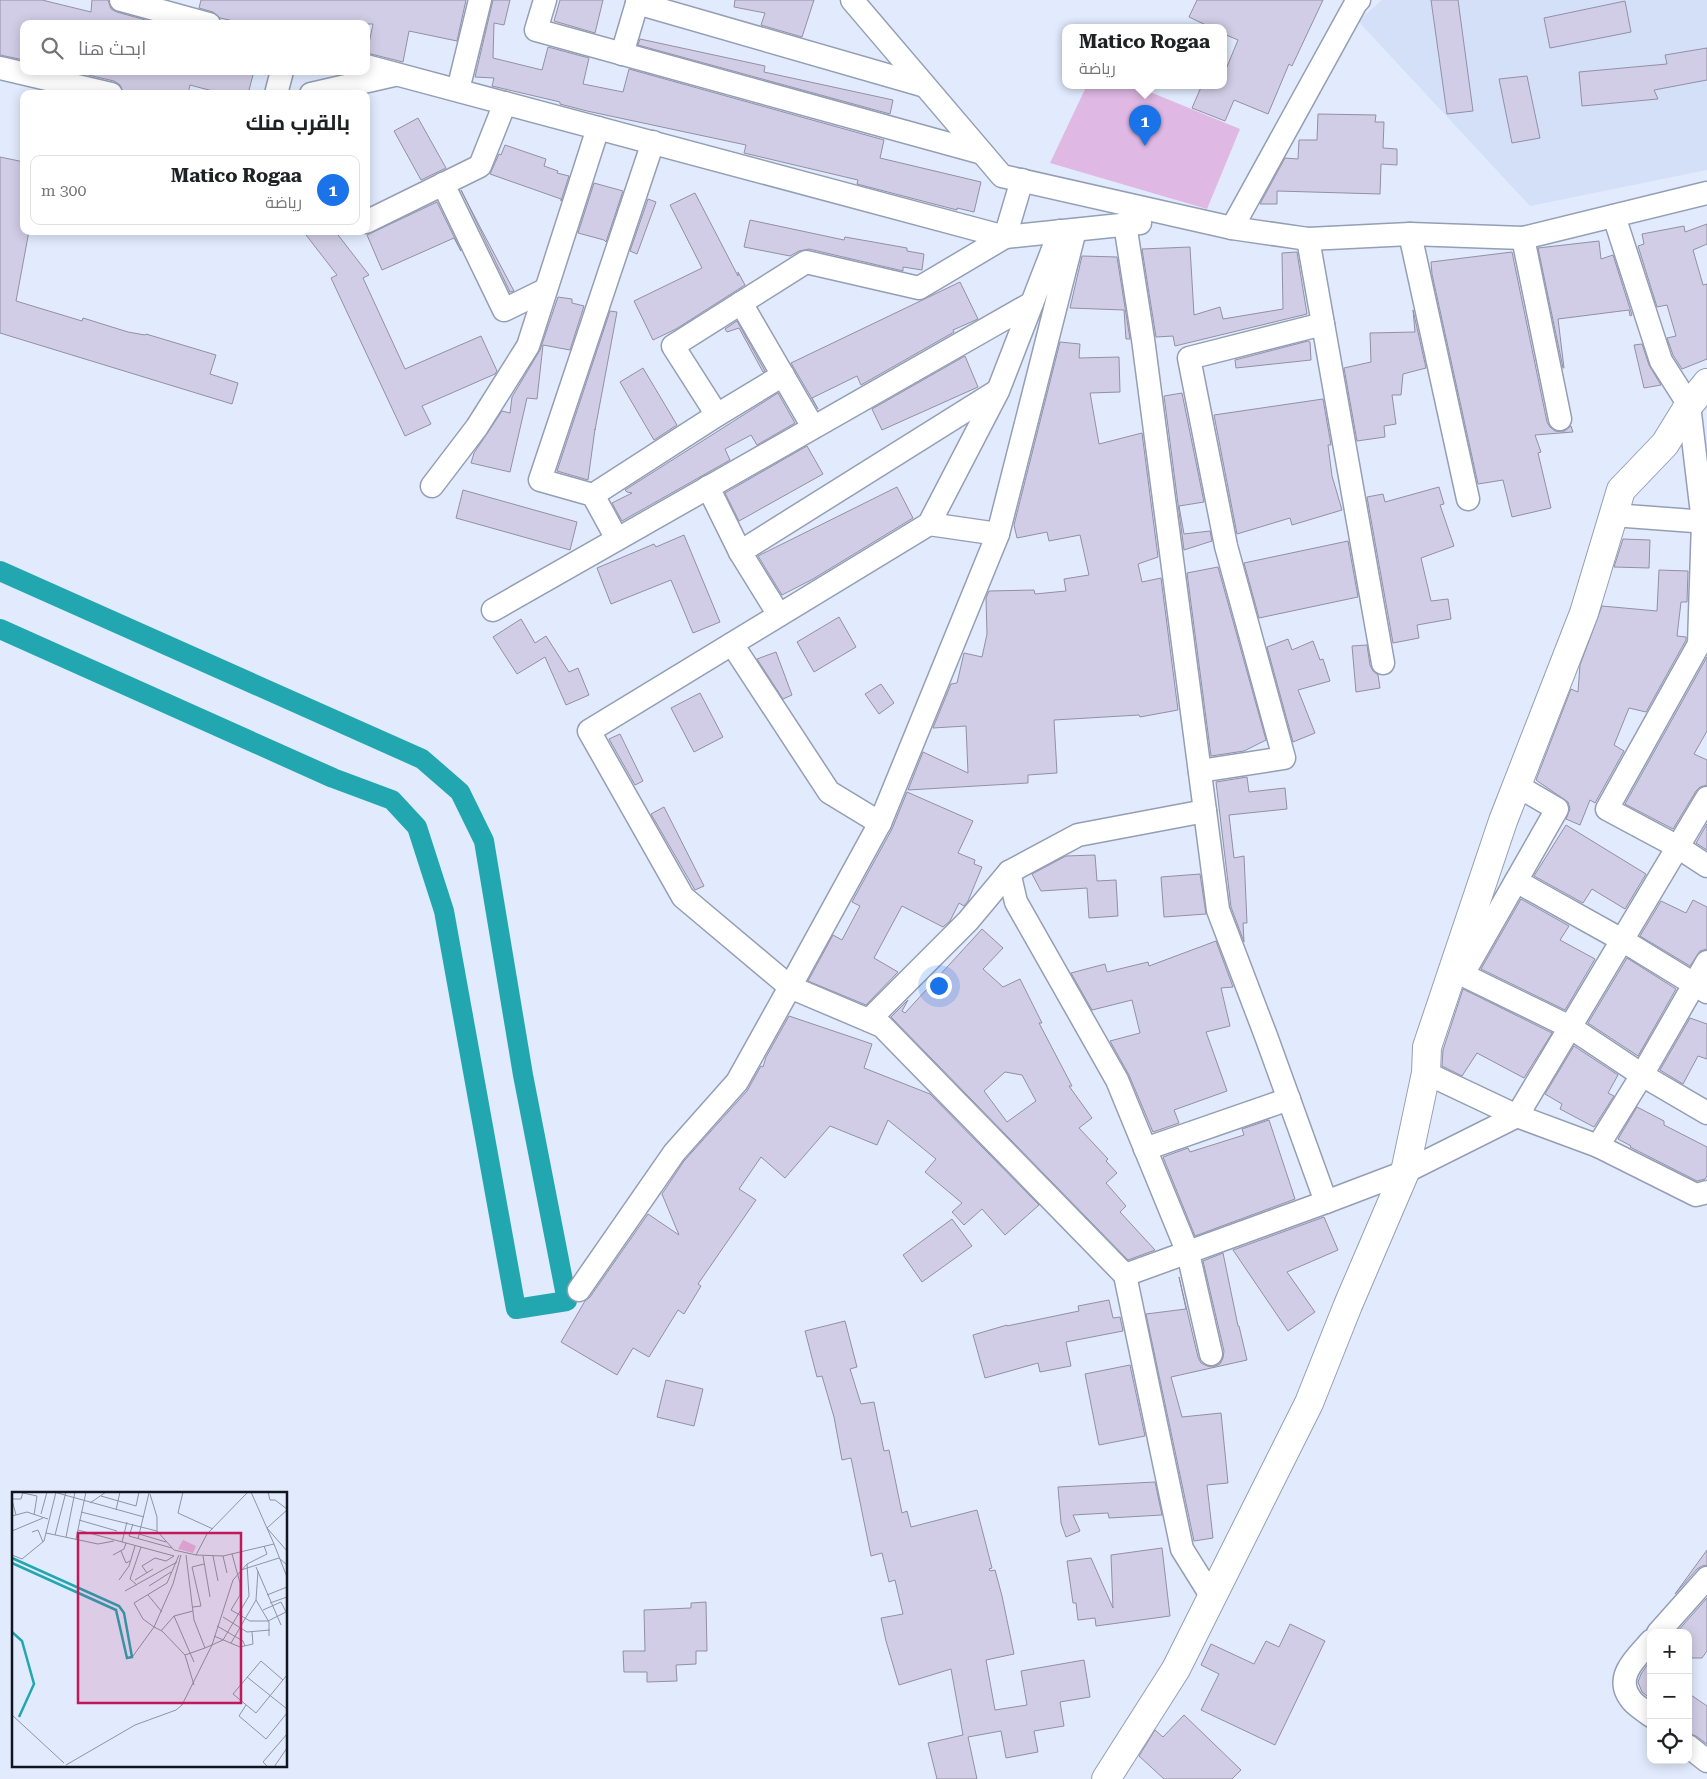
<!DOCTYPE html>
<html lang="ar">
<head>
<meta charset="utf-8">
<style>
  body { margin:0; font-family:"Roboto Serif",Cairo,serif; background:#f6f6f6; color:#202124; direction:rtl }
  .controls { position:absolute; right:15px; bottom:15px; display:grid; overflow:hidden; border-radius:10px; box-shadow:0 2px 12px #0003 }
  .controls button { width:45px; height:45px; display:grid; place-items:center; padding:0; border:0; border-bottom:1px solid #e0e0e0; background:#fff; color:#202124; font:25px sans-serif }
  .you { position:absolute; left:938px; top:985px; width:18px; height:18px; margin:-12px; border:4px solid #fff; border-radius:50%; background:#1a73e8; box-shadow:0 0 0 8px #1a73e833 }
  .badge { display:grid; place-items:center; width:32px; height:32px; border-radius:50%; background:#1a73e8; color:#fff; font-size:16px; font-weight:700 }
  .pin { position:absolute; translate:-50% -41px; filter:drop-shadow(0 1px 2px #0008) }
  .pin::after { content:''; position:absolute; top:26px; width:18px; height:15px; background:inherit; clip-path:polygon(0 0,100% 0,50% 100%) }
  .popup { position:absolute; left:1062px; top:24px; width:165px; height:65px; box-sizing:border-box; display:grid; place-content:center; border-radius:10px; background:#fff; filter:drop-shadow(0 1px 4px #0005); font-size:16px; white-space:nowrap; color:#757577 }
  .popup b { font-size:19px; color:#202124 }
  .popup::after { content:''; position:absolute; left:50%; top:100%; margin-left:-10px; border:10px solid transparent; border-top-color:#fff }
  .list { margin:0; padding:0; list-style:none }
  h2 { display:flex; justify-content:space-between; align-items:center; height:65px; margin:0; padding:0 20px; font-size:21px }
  h2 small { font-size:16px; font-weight:400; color:#757577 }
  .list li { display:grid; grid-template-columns:32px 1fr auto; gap:15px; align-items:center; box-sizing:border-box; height:70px; margin:0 10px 10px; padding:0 10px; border:1px solid #e0e0e0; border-radius:10px }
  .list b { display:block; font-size:19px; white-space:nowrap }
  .list p { margin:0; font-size:16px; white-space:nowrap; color:#757577 }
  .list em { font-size:16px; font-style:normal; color:#757577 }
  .icon { flex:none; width:28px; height:28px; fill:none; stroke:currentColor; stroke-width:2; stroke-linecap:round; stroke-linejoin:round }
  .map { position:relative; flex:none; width:1707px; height:1779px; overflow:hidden; direction:ltr }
  .search { position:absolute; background:#fff; box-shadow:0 2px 12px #0003; left:20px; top:20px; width:350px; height:55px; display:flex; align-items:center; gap:12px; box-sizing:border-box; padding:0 18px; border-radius:10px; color:#757577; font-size:19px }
  .panel { position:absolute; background:#fff; box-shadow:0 2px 12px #0003; left:20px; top:90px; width:350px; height:145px; border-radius:10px; direction:rtl }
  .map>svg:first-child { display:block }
</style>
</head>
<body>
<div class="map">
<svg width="1707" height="1779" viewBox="0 0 1707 1779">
  <rect width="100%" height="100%" fill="#e1ebfd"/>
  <path fill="#d3e0f8" d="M1382,0H1707V170L1530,206L1358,21Z"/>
  <path fill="#dfb8e4" d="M1087,85H1133L1240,129L1207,209L1050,163Z"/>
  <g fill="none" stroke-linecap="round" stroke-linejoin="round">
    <path stroke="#22a7b1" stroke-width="20" d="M0,571L422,759L460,792L484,841L523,1075L567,1301L516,1309L444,911L417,827L392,800L333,778L0,629"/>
  </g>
  <g fill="#d1cde6" stroke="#938fa6" fill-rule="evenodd">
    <path d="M0,0H42L91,12L92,0H108L111,9L117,12L149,21L148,24H24V60L0,55Z"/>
    <path d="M201,0H466L457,41L409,31L403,62L367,53L373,24H247L220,18L213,12L199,8Z"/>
    <path d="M493,0H510L504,25L494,23L493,58L542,70L548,47L589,58L583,84L623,92L629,69L884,140L880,158L981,182L974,212L957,208V210L857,184L858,180L744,153L746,145L587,111L560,104V102L492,86L494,78L475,77Z"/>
    <path d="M560,0H603L595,33L554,21Z"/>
    <path d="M735,0H814L802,37L761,25L765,13L734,7Z"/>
    <path d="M1197,0H1323L1292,66L1289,64L1268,114L1234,100L1225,121L1192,108L1202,85H1224V74L1238,40L1224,34V27H1210L1189,17Z"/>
    <path d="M1431,0H1458L1473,111L1447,114Z"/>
    <path d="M1625,1L1631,32L1550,48L1544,18Z"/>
    <path d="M640,39L765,66L764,72L893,100L890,114L638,45Z"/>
    <path d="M1707,48V80L1654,90L1658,99L1582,106L1579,72L1667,64L1665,55Z"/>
    <path d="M71,71H254L248,94H224L190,85L188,94H124L120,85L114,81Z"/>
    <path d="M1527,76L1540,138L1512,143L1499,79Z"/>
    <path d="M1318,114L1376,115L1375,122H1384L1383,148L1397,149V165L1381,164L1380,194L1277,191V204H1260L1285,158L1298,159L1299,140H1317Z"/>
    <path d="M418,118L446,168L421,180L394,131Z"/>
    <path d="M505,145L546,159L544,166L558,171L557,173L569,176L561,201V199L490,174L499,154L501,155Z"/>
    <path d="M0,157L24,162V231H29L16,301L82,321L83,318L128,332L145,335L146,334L216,355L210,374L238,383L232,404L0,333Z"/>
    <path d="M594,183L623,191L606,242L604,240L578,233Z"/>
    <path d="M461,190L480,227L514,291L510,292Z"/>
    <path d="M695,193L738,276V272L745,285L676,329L653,340L634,301L702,268L670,205Z"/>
    <path d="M648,199L656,202L637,254L630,251Z"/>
    <path d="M437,202L461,251L454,238L382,270L367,235Z"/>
    <path d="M750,220L844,240L845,237L907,248V251L924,254L922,270L903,267V271L809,249L799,251L790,256L744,247Z"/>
    <path d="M1707,224V244L1693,250L1703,285L1707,284V359L1682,369L1673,355L1667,338L1676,336L1667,305L1657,307L1638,246L1644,244L1642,234L1684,226L1685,232Z"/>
    <path d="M303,231H335L369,275L363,278L405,369L481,336L497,371L495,374L422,406L431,424L405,436L331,278L337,275Z"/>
    <path d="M1599,241L1601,259L1613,255L1632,315L1630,316L1629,310L1558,319L1564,368H1563L1538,248Z"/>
    <path d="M1190,247L1194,315L1220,307L1223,319L1283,309L1282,253L1297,252L1307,314L1175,346L1173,336L1156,337L1142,249Z"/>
    <path d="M1512,252L1547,422L1550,427L1555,431L1563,432L1571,426L1573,432L1535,435L1541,452L1538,453L1551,508L1512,517L1503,480L1478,484L1432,274L1431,262Z"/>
    <path d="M1082,256L1117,257L1130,339H1126L1124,310L1070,308Z"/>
    <path d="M960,282L978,319L953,330L954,332L861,385L857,376L812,398L818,409L791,363Z"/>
    <path d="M558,297L572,299V303L584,306L570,350L543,345L537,399L527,398L510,472L471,463L474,453L502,411L510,413L512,397L540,350Z"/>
    <path d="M1413,310L1426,368L1403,374L1401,395H1392L1396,424L1384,426L1385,437L1357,441L1344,368L1371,362L1370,333L1415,332Z"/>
    <path d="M610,311L617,312L595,430V429L588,480L557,471Z"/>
    <path d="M737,321L765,371L763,372L739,328L727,332L725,329Z"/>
    <path d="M1308,341L1310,342L1311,360L1236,368L1235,360Z"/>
    <path d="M1060,342L1080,344L1079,358L1119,357L1120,392L1090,393L1099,444L1142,433L1158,557L1138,564L1142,582L1161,578L1178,710L1140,717L1139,715L1054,720L1057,773L1028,775V783L908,790L923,752L968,773L966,726L933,728L951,684L957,683L964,653L982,657L987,634L986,598L989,591L1034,590L1035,594L1066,591L1064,579L1089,575L1080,535L1049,541L1047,532L1017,538L1014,525Z"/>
    <path d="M1642,344L1649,365L1661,385L1644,388L1634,345Z"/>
    <path d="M965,356L978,387L882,430L872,409Z"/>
    <path d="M643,368L677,425L654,440L620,382Z"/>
    <path d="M778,393L795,423L757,445L751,435L725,449L730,460L622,521L612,503L632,493L627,492L625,490Z"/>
    <path d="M1182,393L1204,502L1179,506L1184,534L1210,531L1212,541L1184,550L1164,396Z"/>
    <path d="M1323,399L1331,445H1328L1332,476L1342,510L1292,525L1290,518L1237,534L1214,415Z"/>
    <path d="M807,446L823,474L739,521L725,493Z"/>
    <path d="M897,487L913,518L813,579L782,595L758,556Z"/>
    <path d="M1439,487L1444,504L1440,505L1454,546L1421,558L1431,601L1448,599L1451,619L1417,625L1419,638L1393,643L1367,497L1383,494L1385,502Z"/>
    <path d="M463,490L577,522L570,550L456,518Z"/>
    <path d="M684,535L720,622L693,633L671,580L611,604L597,568L654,544L656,547Z"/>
    <path d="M1623,539L1650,540L1649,568L1614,567Z"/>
    <path d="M1348,541L1358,597L1259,618L1244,563Z"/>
    <path d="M1218,567L1266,740L1244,751L1211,756L1187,573Z"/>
    <path d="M1659,570L1688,571L1687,602H1681L1677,636L1686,637V640L1646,712L1629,708L1614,745L1624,751L1595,803L1590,800L1580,825L1566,819L1570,809L1568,802L1536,780L1571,689L1578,692L1580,665L1602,606L1657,611Z"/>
    <path d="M839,617L856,647L814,672L797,642Z"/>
    <path d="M521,619L535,643L546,636L569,672L578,668L589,695L566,705L545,657L517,674L493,637Z"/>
    <path d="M1288,639L1292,650L1313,641L1320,660L1323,659L1330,681L1298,690L1315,733L1293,742L1267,647Z"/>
    <path d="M1367,645L1370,665L1373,671L1378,675L1380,688L1356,692L1352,646Z"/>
    <path d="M776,652L792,695L783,699L757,659Z"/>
    <path d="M1707,657V731L1694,754L1707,760V785L1700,787L1696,791L1673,829L1625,804Z"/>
    <path d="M881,684L894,703L879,714L865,694Z"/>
    <path d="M700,693L723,737L694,752L671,708Z"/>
    <path d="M620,734L643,781L635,785L609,739Z"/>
    <path d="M1247,777L1249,792L1285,788L1287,809L1229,815L1234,858L1244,856L1247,923H1243L1244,942L1231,907L1216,782Z"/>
    <path d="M907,792L973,821L958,853L975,860L974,864L982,867L968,901L964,906L959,903L950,921L943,927L902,906L874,958L898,972L866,1005L808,981L833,935L842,940L860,906L852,902L892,829Z"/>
    <path d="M664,807L704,886L695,890L651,814Z"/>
    <path d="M1707,824V850L1696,843Z"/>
    <path d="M1566,825L1646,874L1625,909L1592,889L1583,903L1534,876Z"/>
    <path d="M1095,855L1097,881L1116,880L1118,916L1089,918L1087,888L1041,891L1032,874L1066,856Z"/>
    <path d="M1200,874L1206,914L1164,917L1161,877Z"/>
    <path d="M1521,899L1569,926L1560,940L1595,959L1565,1010L1481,969Z"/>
    <path d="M1693,900L1707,907V949L1700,951L1690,966L1640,936L1661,901L1686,913Z"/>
    <path d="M982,929L1003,948L983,969L1003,987L1020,979L1042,1023H1039L1072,1086H1069L1092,1118L1079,1128L1108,1159L1106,1161L1117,1173L1106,1183L1126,1206L1120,1212L1155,1250L1128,1260L891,1017L908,1000L902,1011L905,1013ZM1005,1072L1022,1075L1036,1101L1007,1122L984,1091Z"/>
    <path d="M1216,941L1233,987L1221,988L1230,1026L1206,1032L1227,1091L1174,1110L1179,1123L1153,1132L1129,1075L1110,1041L1140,1033L1132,1000L1092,1010L1071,973L1105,964L1107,972L1148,962L1149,966Z"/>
    <path d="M1627,958L1676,989L1638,1056L1588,1023Z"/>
    <path d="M1463,989L1552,1033L1524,1078L1477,1053L1462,1076L1442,1066L1443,1050Z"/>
    <path d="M789,1016L872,1044L864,1068L930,1094L1039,1205L1005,1235L982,1209L964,1225L952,1212L962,1203L925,1172L936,1159L888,1120L877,1145L830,1126L785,1178L761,1157L739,1189L756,1200L698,1284L701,1286L684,1314L678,1310L649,1357L633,1348L617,1375L561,1342L585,1301L590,1297L648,1214L679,1235L662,1194L684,1161L747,1091L761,1066L763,1067L766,1057Z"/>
    <path d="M1690,1018L1707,1024V1059L1698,1056L1683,1084L1660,1070Z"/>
    <path d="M1574,1046L1618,1075L1608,1093L1614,1096L1594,1127L1560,1109L1562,1104L1545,1094Z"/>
    <path d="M1637,1107L1664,1121V1125L1707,1147V1176L1705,1179L1697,1181L1630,1147L1631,1146L1618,1139Z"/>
    <path d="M1269,1120L1295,1199L1195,1236L1163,1157L1188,1148L1190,1152L1244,1135L1242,1129Z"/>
    <path d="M1324,1217L1338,1250L1287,1272L1315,1312L1288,1331L1233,1250Z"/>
    <path d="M952,1219L972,1246L922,1282L903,1255Z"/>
    <path d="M1223,1253L1238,1326H1239L1247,1360L1171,1377L1182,1417L1221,1413L1228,1483L1207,1485L1213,1538L1194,1541L1146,1314L1186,1309L1179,1277L1198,1357L1201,1363L1207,1366L1213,1367L1220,1364L1223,1358L1224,1351L1203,1261Z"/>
    <path d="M1109,1300L1113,1318L1120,1317L1123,1331L1066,1342L1071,1366L1040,1372L1038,1363L985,1378L973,1335L1007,1325V1326L1079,1311L1078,1306Z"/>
    <path d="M845,1321L857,1367L850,1369L861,1404L874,1402L884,1451L889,1450L902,1513L907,1511L911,1527L977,1510L992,1568L989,1569L990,1571L995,1570L1002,1596L1014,1654L986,1660L995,1710L1027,1705L1021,1671L1084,1660L1090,1697L1060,1702L1064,1726L1034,1731L1038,1752L1006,1758L1001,1731L968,1737L977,1779H937L928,1743L963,1735L951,1669L899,1685L886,1641L881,1618L903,1614L895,1580L889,1582L882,1553L871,1556L851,1458L842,1460L834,1417L822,1376L817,1377L805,1331Z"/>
    <path d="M1130,1365L1145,1436L1099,1445L1085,1374Z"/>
    <path d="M666,1380L703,1389L694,1426L657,1417Z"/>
    <path d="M1155,1482L1162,1515L1109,1518L1108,1513L1073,1515L1080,1531L1066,1537L1061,1523L1058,1487Z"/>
    <path d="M1162,1548L1170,1616L1096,1626L1095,1618L1078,1620L1076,1603H1073L1067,1561L1091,1558L1113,1608L1111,1555Z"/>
    <path d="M1707,1550V1565L1702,1566L1697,1569L1675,1594Z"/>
    <path d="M1707,1598V1651L1702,1658H1688V1633H1676Z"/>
    <path d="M706,1602L707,1651H696V1664L676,1665L677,1681L647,1682V1672H624L623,1651H645L644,1610L691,1608V1603Z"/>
    <path d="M1290,1624L1325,1641L1275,1745L1201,1710L1219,1674L1201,1665L1211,1644L1254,1664L1266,1641L1279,1647Z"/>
    <path d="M1648,1664L1651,1665V1699L1642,1692L1638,1682L1641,1674Z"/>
    <path d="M1688,1693L1707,1706V1744L1696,1736L1688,1733Z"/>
    <path d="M1184,1715L1241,1770L1232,1779H1164L1139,1756L1155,1730L1163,1737Z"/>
  </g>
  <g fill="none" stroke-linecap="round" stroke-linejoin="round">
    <defs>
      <g id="minor">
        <path d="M121,0L209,24"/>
        <path d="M545,0L536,30L982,153"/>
        <path d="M852,0L1002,176L1232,228"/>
        <path d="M1359,0L1356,3L1232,228L1308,239L1410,234L1523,238L1707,193"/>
        <path d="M637,3L925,86"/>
        <path d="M622,54L638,0"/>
        <path d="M366,66L1005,237L919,288L806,262L673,346L717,415"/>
        <path d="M0,68L111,94"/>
        <path d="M458,90L480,0"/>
        <path d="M276,94L282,71"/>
        <path d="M311,94L394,75"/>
        <path d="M1022,180L1005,237L1140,223"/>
        <path d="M443,184L504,310L545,290"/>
        <path d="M1614,216L1661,361L1689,405L1703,522L1699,644L1607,809L1678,847L1707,866"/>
        <path d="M366,222L480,166L505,103"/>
        <path d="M1125,224L1143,339L1218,910L1266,1036L1326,1202L1405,1172L1517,1116L1707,798"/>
        <path d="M1060,231L998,391L929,524L589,731L683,897L790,987L880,823L998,534L1075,230"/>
        <path d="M1410,234L1468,499"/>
        <path d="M1523,238L1560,419"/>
        <path d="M1308,239L1383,663"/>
        <path d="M741,303L813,427"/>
        <path d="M432,486L477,427L528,346L598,128"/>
        <path d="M708,487L740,552L779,615"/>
        <path d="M593,495L717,415L783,375"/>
        <path d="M1613,515L1707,522"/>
        <path d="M929,524L998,534"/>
        <path d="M617,539L593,495L540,480L653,142"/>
        <path d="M740,552L997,391"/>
        <path d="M493,610L1032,303"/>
        <path d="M732,644L829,792L880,823"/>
        <path d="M1200,771L1284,758L1226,546L1189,358L1323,324"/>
        <path d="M1009,872L1016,902L1117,1080L1188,1253L1211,1354"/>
        <path d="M1516,881L1622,940L1707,992"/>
        <path d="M1453,970L1570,1027L1642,1075L1707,1113"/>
        <path d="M1463,974L1557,809L1516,785"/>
        <path d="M869,1020L968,921L1009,872L1078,835L1205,811"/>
        <path d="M1426,1073L1517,1116L1598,1146L1696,1195L1707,1192"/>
        <path d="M1598,1146L1642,1075L1707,962"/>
        <path d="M1145,1149L1289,1099"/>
        <path d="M1125,1275L1326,1202"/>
        <path d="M579,1290L674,1153L737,1082L790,987L882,1026L1125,1275L1182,1549L1212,1597"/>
        <path d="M1658,1633L1707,1578"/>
        <path d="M1651,1641C1637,1657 1614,1676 1630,1698C1634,1705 1644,1710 1651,1716"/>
        <path d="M1688,1746L1707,1761"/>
      </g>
      <path id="tertiary" d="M1106,1779L1176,1669L1309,1403L1348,1305L1405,1172L1426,1073L1427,1047L1503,821L1584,613L1621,490L1665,444L1689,405L1707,383"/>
    </defs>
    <use href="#minor" stroke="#949fb5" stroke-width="25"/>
    <use href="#tertiary" stroke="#949fb5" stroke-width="30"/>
    <use href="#minor" stroke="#fff" stroke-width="22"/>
    <use href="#tertiary" stroke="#fff" stroke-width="28"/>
  </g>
  <g transform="translate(12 1492)">
    <rect width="275" height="275" fill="#e1ebfd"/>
    <path d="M171,48L184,54L181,61L166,57Z" fill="#dfb8e4"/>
    <path fill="none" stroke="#22a7b1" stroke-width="2.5" d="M0,66L107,114L112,121L120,165L115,166L104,118L0,71M0,140L10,149L22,192L7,225"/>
    <path fill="none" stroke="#8e95a3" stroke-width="1" d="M42,0L132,25M171,0L166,21L201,37M236,0L195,42L184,63L211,64L262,52L239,0M256,0L258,8H263L275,17M11,1L25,4L22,23M138,2L145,25V39M89,4L124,14L127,0M0,7H9L11,0M0,8L4,23M78,11L94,0M104,18L108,0M275,18L255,36L275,59M69,20L145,39L162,58L184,63M29,22L35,0M0,24L15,20L36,27M67,28L105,39M121,32L117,44L160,56M66,38L162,64L154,69L143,66L130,74L135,81M0,39L31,26M20,40L26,38L31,50M34,41L86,52L102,49M127,42L154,50M43,43L54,0M54,45L63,0M64,47L74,0M126,47L137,1M110,50L115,30M262,52L275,85M109,59L114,71L118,69M220,62L228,91V103L219,118L238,129H256L274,120L269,110L251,118M0,63L10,67L32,49L44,0M101,63L112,57L114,51M167,63L155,91L122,111L131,127L142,135L161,92L169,63M174,63L182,128L193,156L211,148L237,104L235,72M191,64L198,105M201,64L206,89M211,64L215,81M244,75L269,133M229,78L267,66L275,73M107,88L117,74L123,54M123,88L141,77M125,93L118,87L129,55M137,94L159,80M113,99L165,70M136,103L150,120M255,103L275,95M244,108L257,130V144M258,111L275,105M181,115L189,114L180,75L192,72M162,124L182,170M211,125L235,140L258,138M205,134L231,149L233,154M149,139L162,124L181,119M202,144L228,155L241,152L240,140M219,151L244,108L246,79M173,163L193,156M121,164L142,135L150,139L173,163L182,193M235,185L275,217M271,188L249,169L221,202L244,221L275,183M234,213L227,224L254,247L275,221M0,223L52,271M54,273L123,233L164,218L170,213L200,153L221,88L235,72L255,62L252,54M256,275L251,270L275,242M262,275L275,256"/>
    <path fill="#c2185b" fill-opacity="0.15" stroke="#c2185b" stroke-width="2.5" d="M66,41H229V211H66Z"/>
    <rect width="275" height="275" fill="none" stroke="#11151d" stroke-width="2.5"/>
  </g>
</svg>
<div class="controls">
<button>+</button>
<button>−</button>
<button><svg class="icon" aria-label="locate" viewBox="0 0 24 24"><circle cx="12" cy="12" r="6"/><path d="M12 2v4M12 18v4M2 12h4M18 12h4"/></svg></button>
</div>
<div class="you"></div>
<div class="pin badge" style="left:1145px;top:146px">1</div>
<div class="popup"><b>Matico Rogaa</b>رياضة</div>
<div class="search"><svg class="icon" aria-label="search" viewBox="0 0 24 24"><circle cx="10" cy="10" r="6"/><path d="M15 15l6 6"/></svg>ابحث هنا</div>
<section class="panel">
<h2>بالقرب منك<small></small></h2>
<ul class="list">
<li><span class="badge">1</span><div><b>Matico Rogaa</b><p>رياضة</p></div><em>300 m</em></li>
</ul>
</section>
</div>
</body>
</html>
